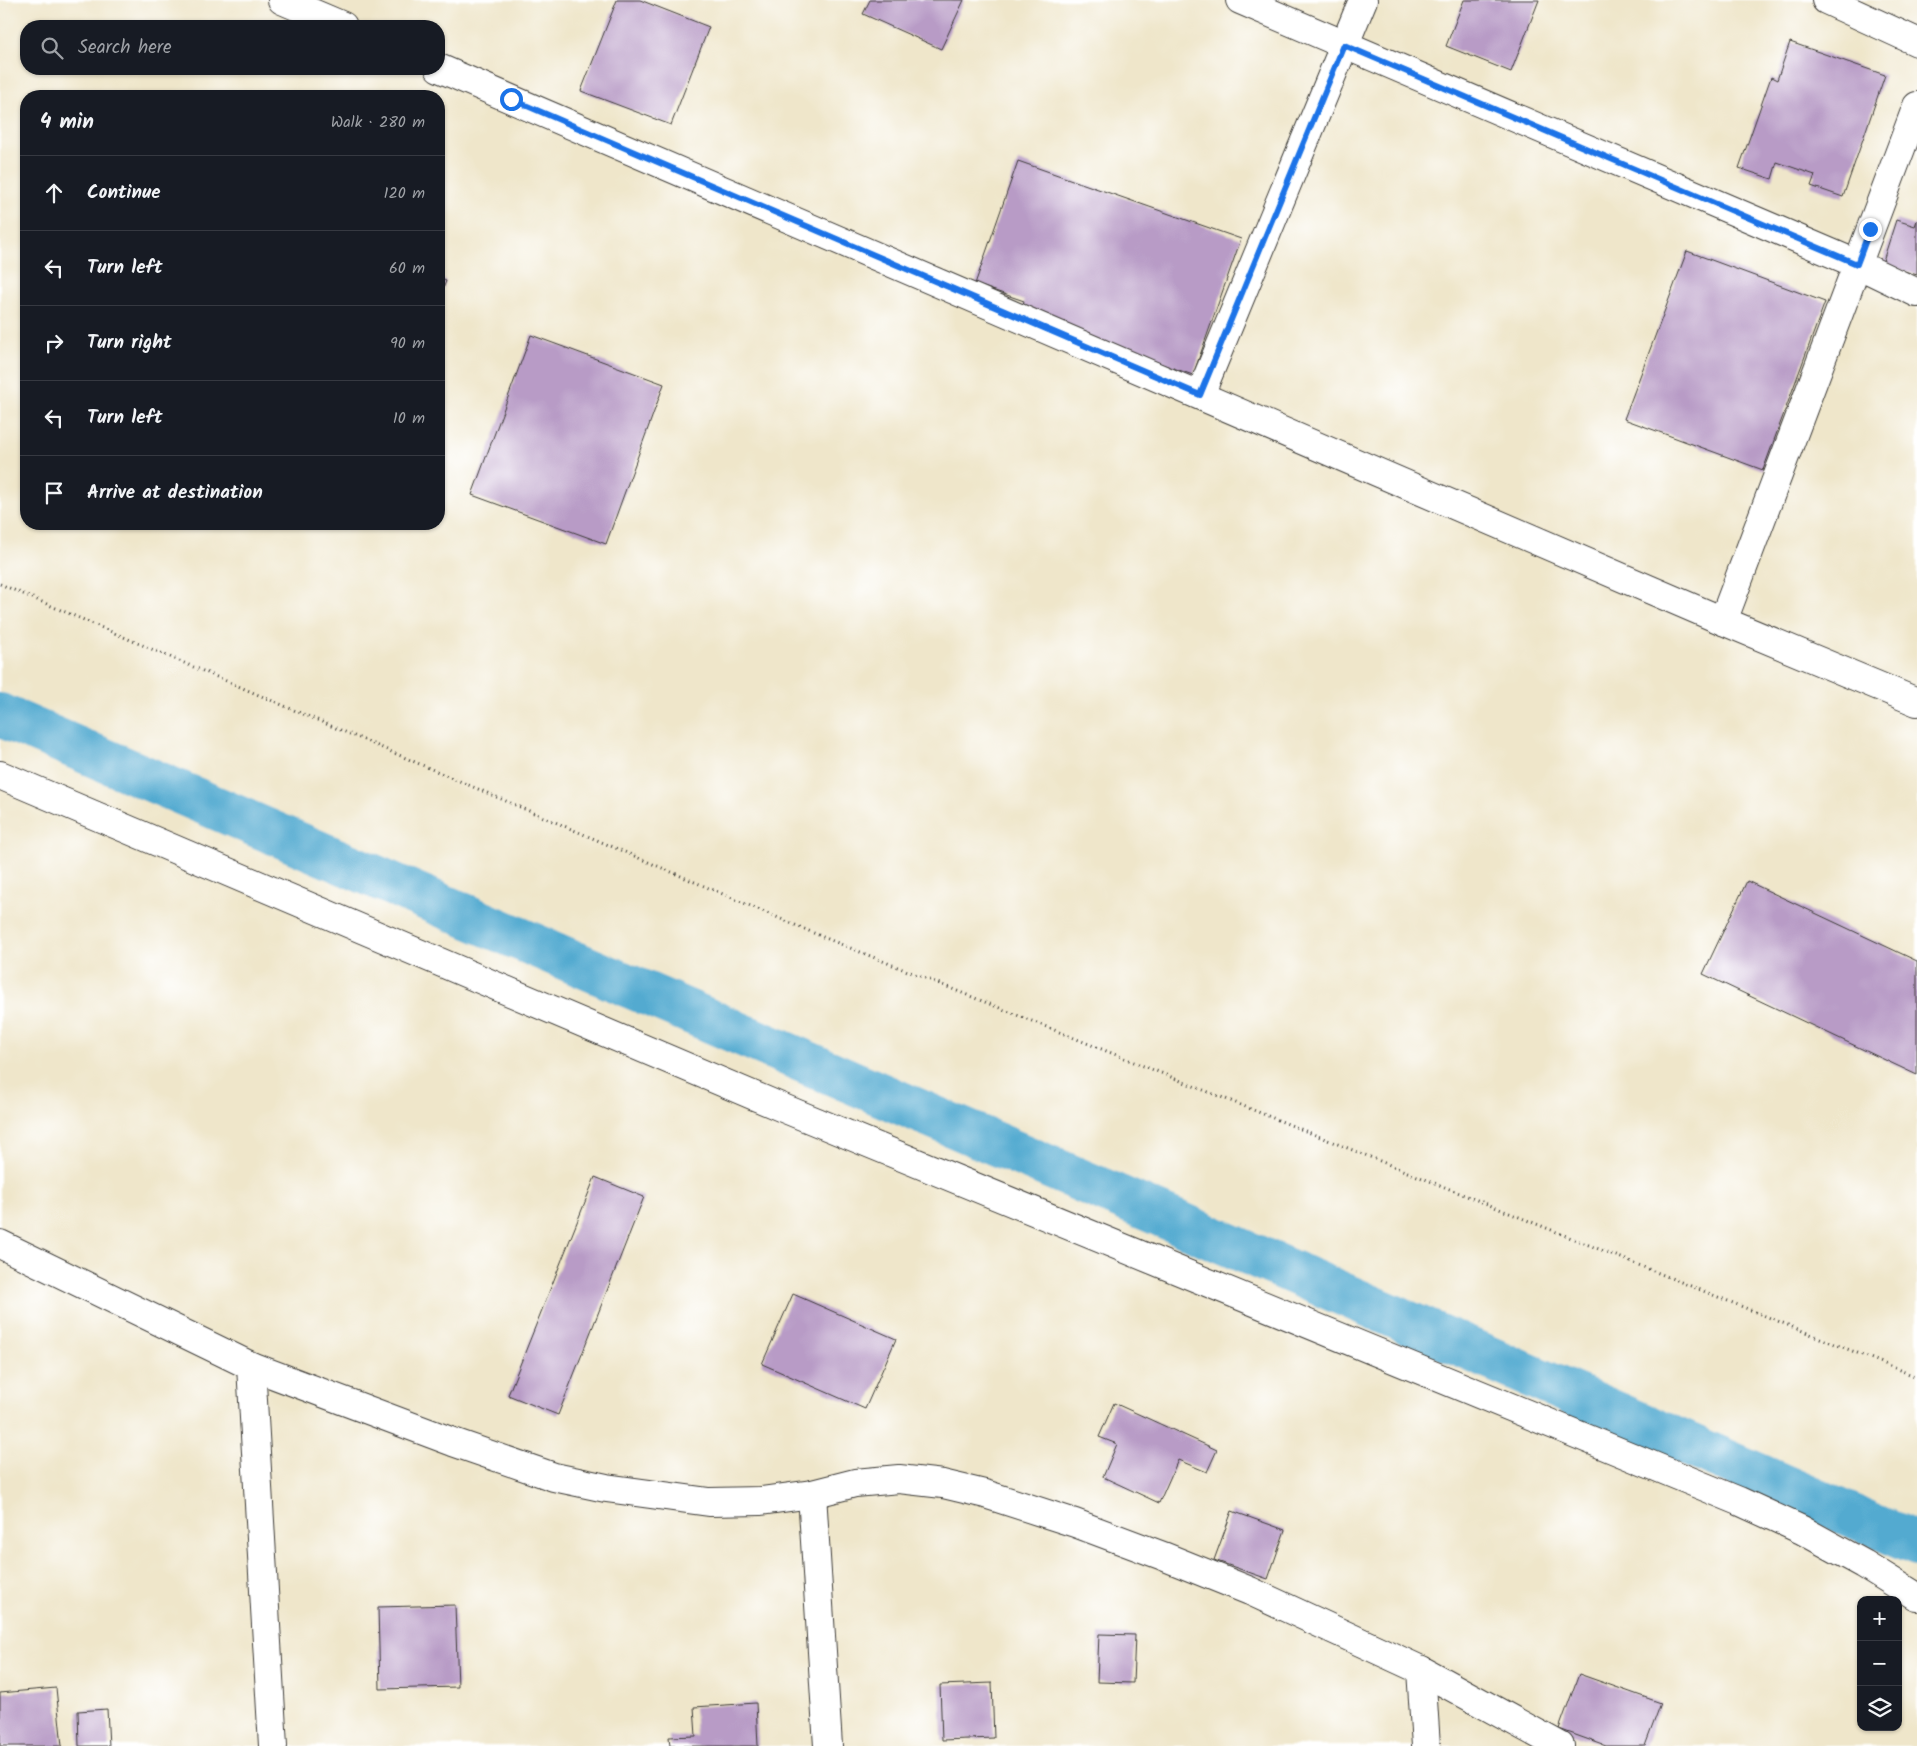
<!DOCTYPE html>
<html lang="en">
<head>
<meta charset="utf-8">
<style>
  body { margin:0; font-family:Kalam,sans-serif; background:#20242c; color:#f1f3f6 }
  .controls { position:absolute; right:15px; bottom:15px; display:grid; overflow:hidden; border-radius:10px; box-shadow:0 1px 4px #0004 }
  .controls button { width:45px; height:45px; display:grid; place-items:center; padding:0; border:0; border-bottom:1px solid #363941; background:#171b24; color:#f1f3f6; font:25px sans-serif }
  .stop { position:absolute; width:15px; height:15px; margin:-11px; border:4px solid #1a73e8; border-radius:50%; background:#fff }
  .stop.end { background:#1a73e8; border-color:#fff; box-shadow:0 1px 5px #0008 }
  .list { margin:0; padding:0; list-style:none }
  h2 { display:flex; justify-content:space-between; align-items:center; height:65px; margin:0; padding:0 20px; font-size:21px }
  h2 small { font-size:16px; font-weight:400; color:#9ea1a6 }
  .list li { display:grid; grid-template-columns:32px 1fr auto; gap:15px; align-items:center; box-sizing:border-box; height:75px; padding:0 20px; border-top:1px solid #363941 }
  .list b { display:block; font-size:19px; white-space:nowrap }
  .list em { font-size:16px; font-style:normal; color:#9ea1a6 }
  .icon { flex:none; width:28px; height:28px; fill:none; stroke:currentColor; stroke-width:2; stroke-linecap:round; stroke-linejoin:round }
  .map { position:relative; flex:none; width:1917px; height:1746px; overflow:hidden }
  .search { position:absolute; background:#171b24; box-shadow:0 1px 4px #0004; left:20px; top:20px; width:425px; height:55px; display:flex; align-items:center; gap:12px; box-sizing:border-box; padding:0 18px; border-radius:20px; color:#9ea1a6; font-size:19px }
  .panel { position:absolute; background:#171b24; box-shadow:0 1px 4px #0004; left:20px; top:90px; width:425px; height:440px; border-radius:20px }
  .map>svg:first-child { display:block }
</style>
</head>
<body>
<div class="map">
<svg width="1917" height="1746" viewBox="0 0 1917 1746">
  <rect width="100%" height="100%" fill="#fff"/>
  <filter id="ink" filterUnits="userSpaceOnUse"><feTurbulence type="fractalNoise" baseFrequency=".02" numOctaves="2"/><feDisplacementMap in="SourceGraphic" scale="10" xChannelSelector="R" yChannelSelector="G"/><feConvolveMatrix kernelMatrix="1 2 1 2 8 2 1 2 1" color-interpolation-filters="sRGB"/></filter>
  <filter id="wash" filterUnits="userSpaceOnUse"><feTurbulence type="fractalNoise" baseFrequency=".0096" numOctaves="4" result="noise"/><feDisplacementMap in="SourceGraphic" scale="20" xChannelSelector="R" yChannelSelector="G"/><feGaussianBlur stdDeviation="1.12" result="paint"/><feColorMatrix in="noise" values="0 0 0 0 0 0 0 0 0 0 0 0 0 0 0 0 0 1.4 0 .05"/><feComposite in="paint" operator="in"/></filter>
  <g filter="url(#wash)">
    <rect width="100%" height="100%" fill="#efe6ca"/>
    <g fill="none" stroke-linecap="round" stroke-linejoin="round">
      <path stroke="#53aad0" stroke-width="44" d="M0,715L1177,1222L1917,1544"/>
    </g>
    <g id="blocks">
      <g fill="#b89bc6">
        <path d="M617,0H640L709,27L671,125L581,91Z"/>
        <path d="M870,0H964L941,49L863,14Z"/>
        <path d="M1464,0H1539L1511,72L1446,46Z"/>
        <path d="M1790,42L1885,75L1843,197L1811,186L1815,175L1777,162L1772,179L1739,168L1771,77L1777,80Z"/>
        <path d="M1018,161L1241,239L1193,375L1020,314L1024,301L975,284Z"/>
        <path d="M1896,220L1915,226L1917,220V275L1882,264Z"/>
        <path d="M1687,251L1825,302L1763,470L1624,419Z"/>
        <path d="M439,278L446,281L439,299Z"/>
        <path d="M531,335L664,384L606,544L472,495Z"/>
        <path d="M1747,881L1917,961V1075L1703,974Z"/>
        <path d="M595,1177L644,1197L558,1415L508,1395Z"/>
        <path d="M793,1294L896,1339L865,1409L762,1364Z"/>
        <path d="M1114,1403L1217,1450L1207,1472L1178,1460L1159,1503L1103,1477L1117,1444L1099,1437Z"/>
        <path d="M1232,1511L1285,1530L1268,1579L1214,1560Z"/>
        <path d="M455,1605L458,1687L380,1689L378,1607Z"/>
        <path d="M1099,1634L1135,1635L1133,1683L1097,1682Z"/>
        <path d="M1579,1674L1661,1703L1645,1746H1606L1559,1729Z"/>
        <path d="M992,1683L994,1738L942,1740L940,1685Z"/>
        <path d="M56,1688L62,1746H0V1693Z"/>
        <path d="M756,1703L758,1746H670L669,1737L696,1736L694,1707Z"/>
        <path d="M107,1709L109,1746H79L78,1711Z"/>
      </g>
    </g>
  </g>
  <g filter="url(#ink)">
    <use href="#blocks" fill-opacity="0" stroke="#3c3a36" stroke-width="1"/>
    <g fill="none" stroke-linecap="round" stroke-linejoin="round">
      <defs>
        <g id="street">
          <path d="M282,0L343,26"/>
          <path d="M1240,0L1857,264L1917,293"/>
          <path d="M1826,0L1917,42"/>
          <path d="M439,68L1723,621L1917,702"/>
          <path d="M1200,395L1363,0"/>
          <path d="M1723,621L1917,106"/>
          <path d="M0,775L783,1108L1739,1501L1802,1530L1864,1564L1917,1597"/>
          <path d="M0,1244L251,1366L453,1442L554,1477L606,1488L709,1502L761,1501L812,1494L855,1483L899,1479L943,1484L985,1494L1075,1523L1163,1556L1250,1591L1421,1670L1560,1746"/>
          <path d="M251,1366L273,1746"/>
          <path d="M812,1494L828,1746"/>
          <path d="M1421,1670L1426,1746"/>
        </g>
      </defs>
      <use href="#street" stroke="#3c3a36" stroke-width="30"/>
      <path stroke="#3c3a36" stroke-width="3" stroke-dasharray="1 4" stroke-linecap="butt" d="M0,584L823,937L1917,1377"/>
      <use href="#street" stroke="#fff" stroke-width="28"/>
    </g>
  </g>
  <g fill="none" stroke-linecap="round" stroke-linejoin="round" filter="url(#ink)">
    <path stroke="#1a73e8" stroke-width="6" d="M511,99L1200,395L1344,45L1857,264L1870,229"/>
  </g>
</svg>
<div class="controls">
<button>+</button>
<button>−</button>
<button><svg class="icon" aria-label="layers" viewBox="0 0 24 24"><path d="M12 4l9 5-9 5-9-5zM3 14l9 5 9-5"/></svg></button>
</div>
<div class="stop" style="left:511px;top:99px"></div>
<div class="stop end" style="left:1870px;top:229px"></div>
<div class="search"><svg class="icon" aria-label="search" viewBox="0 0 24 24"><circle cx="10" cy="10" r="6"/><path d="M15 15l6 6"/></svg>Search here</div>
<section class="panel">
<h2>4 min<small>Walk · 280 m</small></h2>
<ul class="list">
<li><svg class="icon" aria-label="ahead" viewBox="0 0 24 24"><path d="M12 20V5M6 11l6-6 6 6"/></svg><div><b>Continue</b></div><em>120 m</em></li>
<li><svg class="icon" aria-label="left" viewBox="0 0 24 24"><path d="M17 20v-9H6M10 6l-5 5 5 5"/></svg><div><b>Turn left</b></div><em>60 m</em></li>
<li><svg class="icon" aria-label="right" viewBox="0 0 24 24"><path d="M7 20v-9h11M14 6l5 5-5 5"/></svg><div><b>Turn right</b></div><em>90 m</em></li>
<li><svg class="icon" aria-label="left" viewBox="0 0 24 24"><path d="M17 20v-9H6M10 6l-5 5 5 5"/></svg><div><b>Turn left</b></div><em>10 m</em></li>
<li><svg class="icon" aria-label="arrive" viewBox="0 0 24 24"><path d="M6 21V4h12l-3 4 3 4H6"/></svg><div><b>Arrive at destination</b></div></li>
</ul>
</section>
</div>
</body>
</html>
